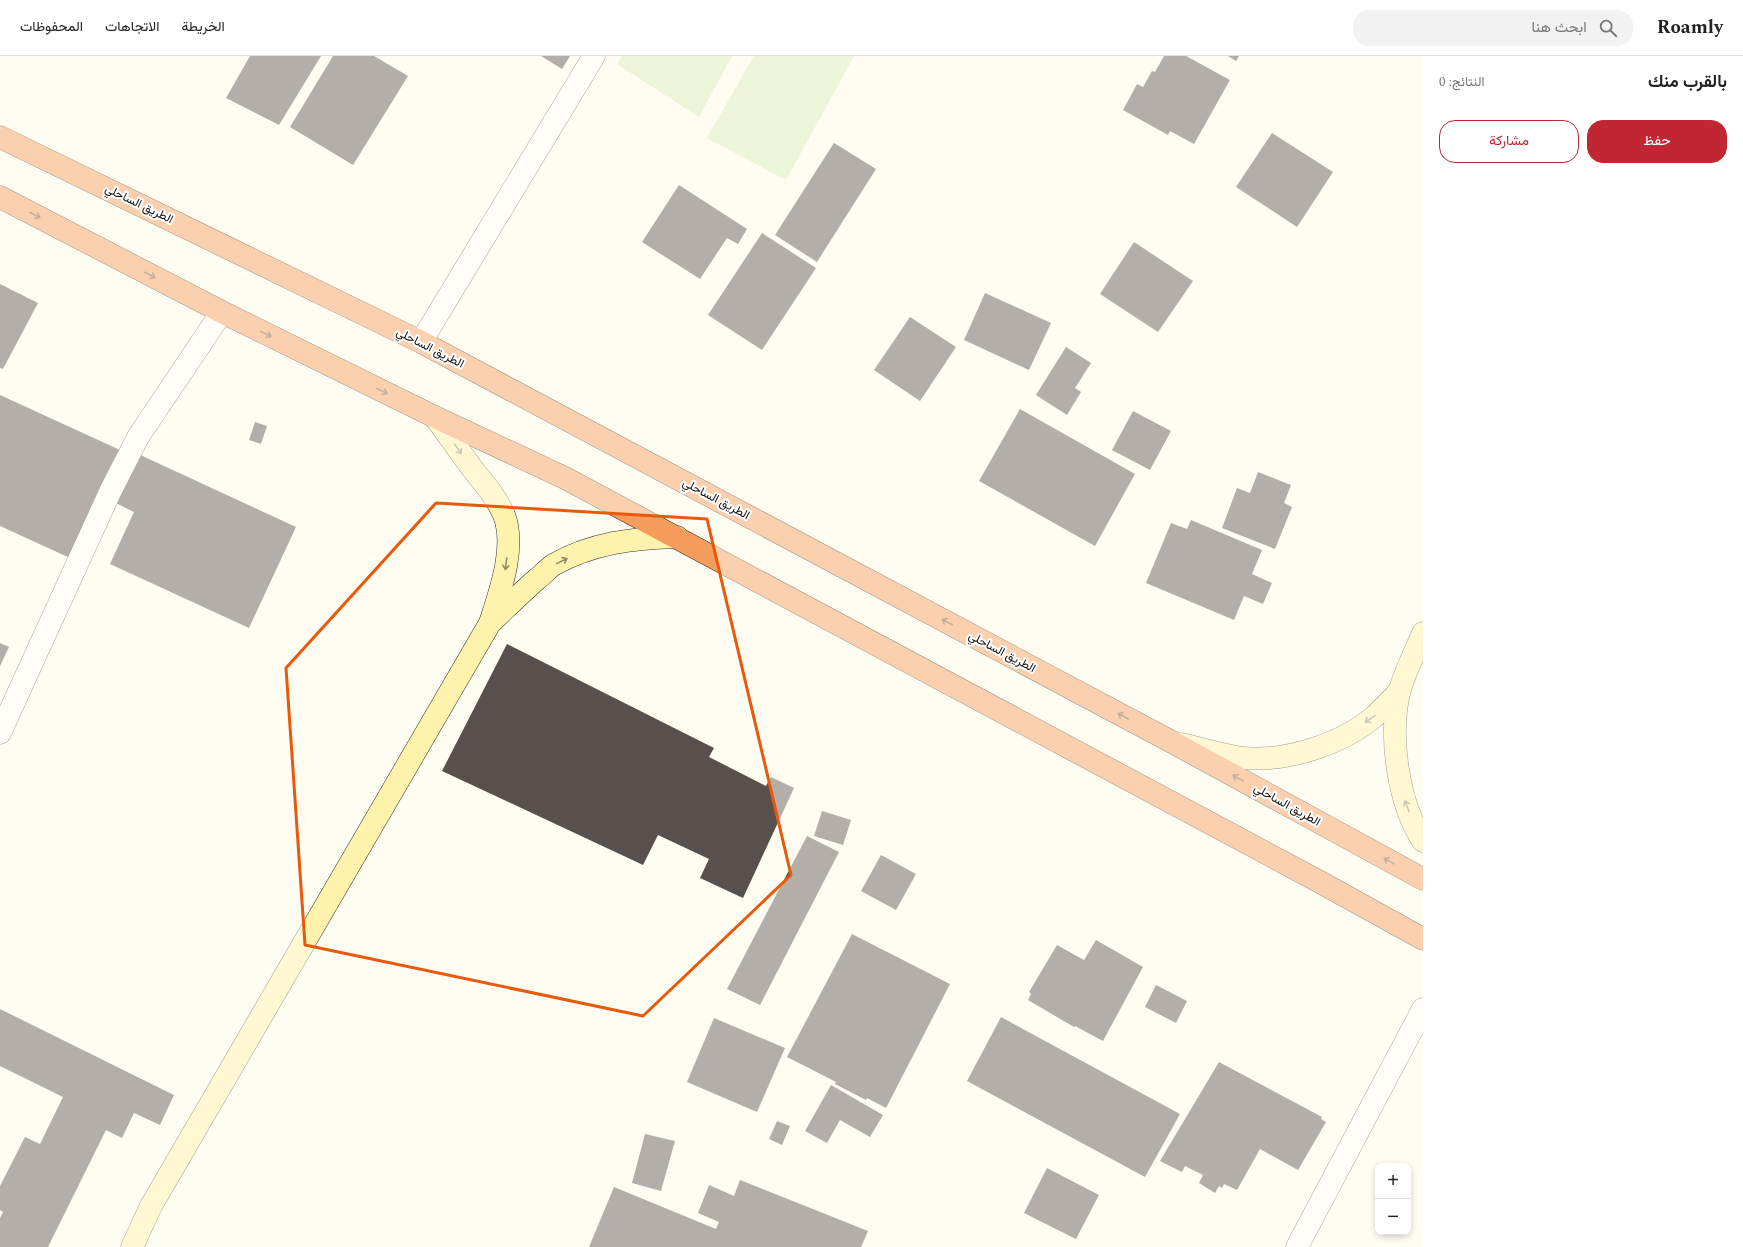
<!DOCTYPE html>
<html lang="ar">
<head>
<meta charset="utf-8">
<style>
  body { margin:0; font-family:Spectral,Vazirmatn,serif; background:#f2f2f2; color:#222; direction:rtl }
  .controls { position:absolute; right:12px; bottom:12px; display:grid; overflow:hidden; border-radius:8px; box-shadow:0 2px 6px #0003 }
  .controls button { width:36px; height:36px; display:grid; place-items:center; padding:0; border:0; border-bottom:1px solid #e0e0e0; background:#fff; color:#222; font:20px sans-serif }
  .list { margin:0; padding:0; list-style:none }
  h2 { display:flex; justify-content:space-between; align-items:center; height:52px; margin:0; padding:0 16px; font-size:17px }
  h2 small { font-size:13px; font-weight:400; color:#767676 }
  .actions { display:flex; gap:8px; padding:12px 16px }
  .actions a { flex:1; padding:9px 0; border:1px solid #c02733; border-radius:16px; text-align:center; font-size:14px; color:#c02733 }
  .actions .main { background:#c02733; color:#fff }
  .icon { flex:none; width:22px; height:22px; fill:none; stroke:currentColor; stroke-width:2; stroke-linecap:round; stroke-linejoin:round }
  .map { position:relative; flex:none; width:1423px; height:1191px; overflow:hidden; direction:ltr }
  header { display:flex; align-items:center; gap:24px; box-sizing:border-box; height:56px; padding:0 20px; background:#fff; border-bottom:1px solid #e0e0e0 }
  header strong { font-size:19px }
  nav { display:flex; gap:22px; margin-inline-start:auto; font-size:14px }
  .search { width:280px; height:36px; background:#f2f2f2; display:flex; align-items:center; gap:10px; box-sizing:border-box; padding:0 14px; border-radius:16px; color:#767676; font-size:15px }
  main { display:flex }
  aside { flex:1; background:#fff }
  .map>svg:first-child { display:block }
</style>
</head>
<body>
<header>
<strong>Roamly</strong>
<div class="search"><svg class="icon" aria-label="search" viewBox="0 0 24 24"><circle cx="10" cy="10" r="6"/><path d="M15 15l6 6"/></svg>ابحث هنا</div>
<nav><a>الخريطة</a><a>الاتجاهات</a><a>المحفوظات</a></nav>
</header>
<main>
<aside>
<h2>بالقرب منك<small>النتائج: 0</small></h2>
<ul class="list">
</ul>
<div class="actions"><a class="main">حفظ</a><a>مشاركة</a></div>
</aside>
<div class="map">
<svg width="1423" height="1191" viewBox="0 0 1423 1191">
  <rect width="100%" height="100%" fill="#fffcf2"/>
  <g fill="#d5eabb">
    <path d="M622,0H732L699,61L617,8Z"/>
    <path d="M754,0H854L786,124L707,82Z"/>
  </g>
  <g fill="#58504c">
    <path d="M250,0H321L279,69L226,42Z"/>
    <path d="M333,0H374L408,20L353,109L290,71Z"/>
    <path d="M541,0H570L562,13Z"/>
    <path d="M1164,0H1186L1230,24L1194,88L1170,75L1168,79L1123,54L1137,28L1143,31L1152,15L1155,16Z"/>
    <path d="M1228,0H1239L1236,5Z"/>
    <path d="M1272,77L1333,116L1297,171L1236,131Z"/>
    <path d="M834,87L876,113L817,206L775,179Z"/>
    <path d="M679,129L747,173L738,188L727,182L700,223L642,186Z"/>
    <path d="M762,177L816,212L762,294L708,259Z"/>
    <path d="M1134,186L1193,225L1158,276L1100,238Z"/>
    <path d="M0,228L38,247L3,313L0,312Z"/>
    <path d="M985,237L1051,267L1029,314L964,284Z"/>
    <path d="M910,261L956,291L920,345L874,314Z"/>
    <path d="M1066,291L1091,307L1075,332L1081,336L1067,359L1036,339Z"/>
    <path d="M0,339L120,394L70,502L0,470Z"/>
    <path d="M1020,353L1135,418L1095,490L979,425Z"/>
    <path d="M1133,355L1171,375L1150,414L1112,394Z"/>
    <path d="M255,366L267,370L261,388L249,384Z"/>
    <path d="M136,397L296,471L249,572L110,508L134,456L114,446Z"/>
    <path d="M1258,416L1291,429L1284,447L1292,451L1275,493L1222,472L1237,432L1250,437Z"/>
    <path d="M1191,464L1262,494L1252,518L1272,527L1263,548L1244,540L1234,564L1146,527L1171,467L1187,473Z"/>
    <path d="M0,587L9,591L0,610Z"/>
    <path d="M507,588L714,692L709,701L766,730L771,721L794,732L743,842L700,822L709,803L658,779L643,809L442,715Z"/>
    <path d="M822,755L851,764L843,789L814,780Z"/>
    <path d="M807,780L839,796L760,949L727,933Z"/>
    <path d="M881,799L916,818L896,854L861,835Z"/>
    <path d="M852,878L950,928L886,1052L867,1042L866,1044L835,1028L836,1026L787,1001Z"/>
    <path d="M1096,884L1143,911L1103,985L1075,970L1074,971L1028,944L1031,938L1029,936L1057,889L1084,904Z"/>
    <path d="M1156,929L1187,945L1176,967L1145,951Z"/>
    <path d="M0,953L174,1039L160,1069L134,1057L122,1082L106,1074L48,1191H0V1162L3,1156L0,1154V1130L25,1081L40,1088L63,1041L0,1010Z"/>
    <path d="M1001,961L1180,1058L1145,1121L967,1025Z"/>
    <path d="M714,962L785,992L757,1056L687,1026Z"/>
    <path d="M1219,1006L1322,1061L1321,1063L1326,1066L1298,1114L1260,1093L1237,1134L1224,1128L1222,1132L1219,1130L1215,1137L1199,1127L1203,1119L1185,1110L1182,1116L1160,1105Z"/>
    <path d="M831,1029L883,1059L870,1081L840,1064L827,1087L805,1075Z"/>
    <path d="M777,1065L790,1070L782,1089L769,1083Z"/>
    <path d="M645,1078L675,1085L661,1135L632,1127Z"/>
    <path d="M1047,1112L1099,1139L1076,1183L1024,1157Z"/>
    <path d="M740,1124L868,1175L861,1191H589L614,1131L716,1173L719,1166L698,1157L709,1129L734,1140Z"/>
  </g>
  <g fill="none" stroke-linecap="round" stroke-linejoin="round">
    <defs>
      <g id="street">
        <path d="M421,286L594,0"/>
        <path d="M0,677L110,436L138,381L222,256"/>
        <path d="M1297,1191L1423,953"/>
      </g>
      <g id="secondary">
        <path d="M435,361C447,378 459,394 471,411C482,425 497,441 504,459C516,490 501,533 491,564"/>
        <path d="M1423,577C1416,594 1403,620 1399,637C1389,681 1398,747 1423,785"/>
        <path d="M1181,688C1201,692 1224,700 1244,702C1287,706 1342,688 1375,660C1383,652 1391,644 1399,636"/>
        <path d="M132,1191L151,1150L490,567C506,552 521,537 537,523C542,519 548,513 553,509C592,487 633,482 677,481"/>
      </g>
      <g id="highway">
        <path d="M0,81L421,286L1172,686L1423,823"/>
        <path d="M0,141L222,256L435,361L565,422L1320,826L1423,883"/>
      </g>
    </defs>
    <use href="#street" stroke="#424242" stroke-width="23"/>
    <use href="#secondary" stroke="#313131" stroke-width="23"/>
    <use href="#highway" stroke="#202020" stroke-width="23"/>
    <use href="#street" stroke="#fff" stroke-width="22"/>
    <use href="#secondary" stroke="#fef3ad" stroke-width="22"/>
    <use href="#highway" stroke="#f49c5b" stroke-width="22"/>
  </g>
  <defs><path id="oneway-shaft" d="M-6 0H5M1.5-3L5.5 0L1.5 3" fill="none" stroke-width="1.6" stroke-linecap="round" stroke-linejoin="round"/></defs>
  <g stroke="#825635">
    <use href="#oneway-shaft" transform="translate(35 159) rotate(27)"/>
    <use href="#oneway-shaft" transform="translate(150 219) rotate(27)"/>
    <use href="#oneway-shaft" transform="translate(266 278) rotate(26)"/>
    <use href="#oneway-shaft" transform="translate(382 335) rotate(26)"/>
    <use href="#oneway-shaft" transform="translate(947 566) rotate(-152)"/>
    <use href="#oneway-shaft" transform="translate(1123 660) rotate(-152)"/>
    <use href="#oneway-shaft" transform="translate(1238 722) rotate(-151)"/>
    <use href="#oneway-shaft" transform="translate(1389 805) rotate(-151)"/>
  </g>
  <g stroke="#928c66">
    <use href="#oneway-shaft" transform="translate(458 393) rotate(54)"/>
    <use href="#oneway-shaft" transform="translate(562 505) rotate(-26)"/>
    <use href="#oneway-shaft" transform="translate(506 508) rotate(97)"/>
    <use href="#oneway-shaft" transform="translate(1370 663) rotate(145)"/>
    <use href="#oneway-shaft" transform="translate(1407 750) rotate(-111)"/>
  </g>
  <path d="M0 0H1423V1191H0ZM436,447L707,463L791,819L643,960L305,889L286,612Z" fill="#fffcf2" fill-opacity=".55" fill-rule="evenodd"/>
  <path fill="none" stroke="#e8590c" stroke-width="3" stroke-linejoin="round" d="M436,447L707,463L791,819L643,960L305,889L286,612Z"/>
  <g text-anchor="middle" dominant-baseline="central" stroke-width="4" stroke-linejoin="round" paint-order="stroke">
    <g font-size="12" fill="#0f0f0f" stroke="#fff">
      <text transform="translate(139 148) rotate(26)">الطريق الساحلي</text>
      <text transform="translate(430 292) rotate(27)">الطريق الساحلي</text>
      <text transform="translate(716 443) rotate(28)">الطريق الساحلي</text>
      <text transform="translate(1002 596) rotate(28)">الطريق الساحلي</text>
      <text transform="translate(1287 749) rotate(29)">الطريق الساحلي</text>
    </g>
  </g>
</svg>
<div class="controls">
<button>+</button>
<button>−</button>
</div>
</div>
</main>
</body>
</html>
